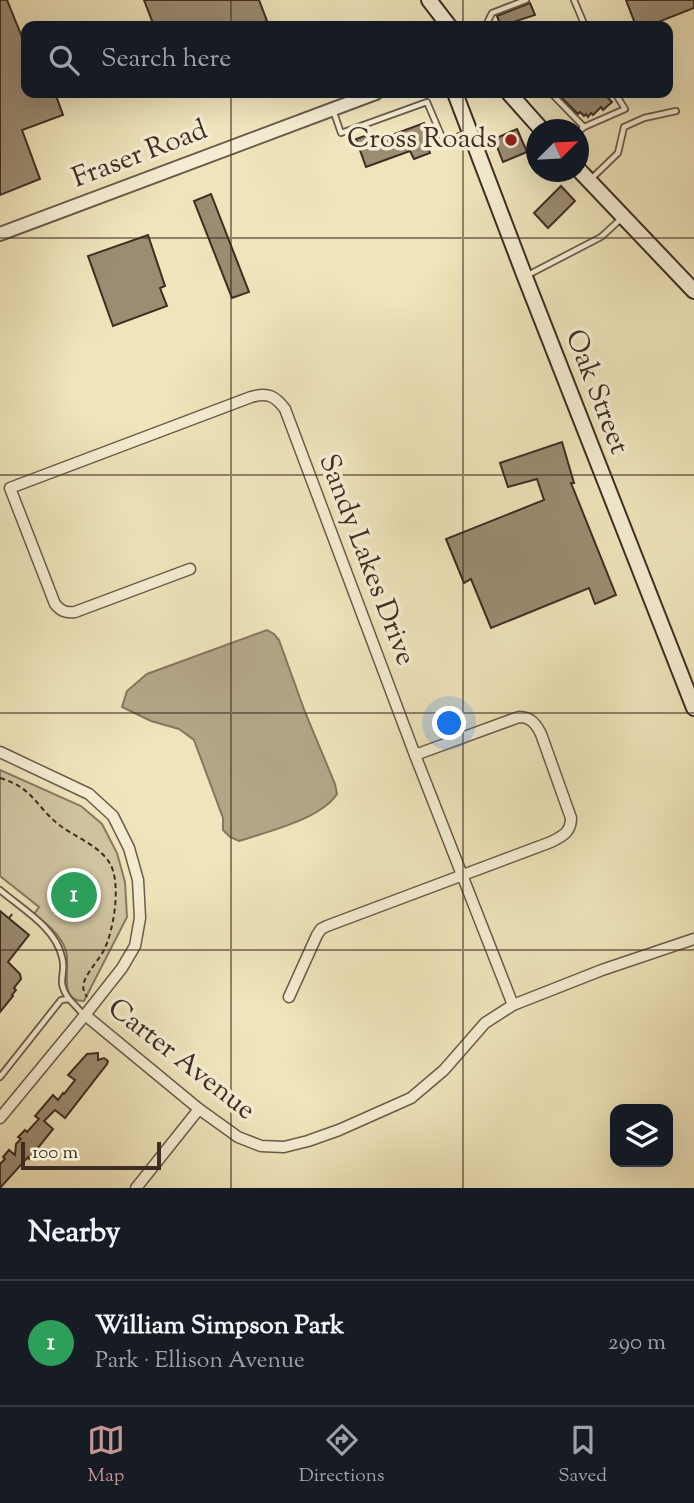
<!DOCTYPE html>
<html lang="en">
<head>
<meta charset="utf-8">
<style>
  body { margin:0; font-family:"Sorts Mill Goudy",serif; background:#20242c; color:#f1f3f6 }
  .controls { position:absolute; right:21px; bottom:21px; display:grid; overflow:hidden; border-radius:14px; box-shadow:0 7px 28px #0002 }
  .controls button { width:63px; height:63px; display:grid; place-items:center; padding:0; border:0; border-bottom:2px solid #363941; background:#171b24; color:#f1f3f6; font:35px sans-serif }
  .compass { position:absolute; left:526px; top:119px; width:63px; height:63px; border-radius:50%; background:#171b24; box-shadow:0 7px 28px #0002; rotate:66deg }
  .scale { position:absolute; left:21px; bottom:18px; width:140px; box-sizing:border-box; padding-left:7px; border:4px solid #3f2d22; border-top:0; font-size:19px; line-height:24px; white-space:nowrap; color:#3f2d22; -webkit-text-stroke:5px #f5edd3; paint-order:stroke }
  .you { position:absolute; left:450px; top:724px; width:24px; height:24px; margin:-18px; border:5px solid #fff; border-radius:50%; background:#1a73e8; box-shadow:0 0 0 10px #1a73e833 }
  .badge { display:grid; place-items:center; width:46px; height:46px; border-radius:50%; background:#c59692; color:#fff; font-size:23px; font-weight:700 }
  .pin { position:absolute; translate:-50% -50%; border:4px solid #fff; box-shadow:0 2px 7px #0006 }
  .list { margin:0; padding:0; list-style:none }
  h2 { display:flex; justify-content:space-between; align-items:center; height:91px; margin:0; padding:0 28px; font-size:30px }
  h2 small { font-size:23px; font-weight:400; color:#9ea1a6 }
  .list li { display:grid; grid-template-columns:46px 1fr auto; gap:21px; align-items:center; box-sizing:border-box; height:126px; padding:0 28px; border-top:2px solid #363941 }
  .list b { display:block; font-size:26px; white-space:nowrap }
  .list p { margin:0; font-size:23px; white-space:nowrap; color:#9ea1a6 }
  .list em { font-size:23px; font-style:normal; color:#9ea1a6 }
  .icon { flex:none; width:38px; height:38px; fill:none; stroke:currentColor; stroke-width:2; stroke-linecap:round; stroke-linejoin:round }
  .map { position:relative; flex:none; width:694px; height:1188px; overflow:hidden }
  .search { position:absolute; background:#171b24; box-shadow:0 7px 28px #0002; left:21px; right:21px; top:21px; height:77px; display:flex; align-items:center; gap:18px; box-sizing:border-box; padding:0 24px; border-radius:14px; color:#9ea1a6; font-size:26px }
  .sheet { height:217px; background:#171b24 }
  nav { display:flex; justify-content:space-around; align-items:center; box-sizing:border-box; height:98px; border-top:2px solid #363941; background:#171b24; font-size:19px; color:#9ea1a6 }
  nav a { display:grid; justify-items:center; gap:4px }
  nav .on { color:#c59692 }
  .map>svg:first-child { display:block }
</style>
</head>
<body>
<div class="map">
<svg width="694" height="1188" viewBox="0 0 694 1188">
  <rect width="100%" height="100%" fill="#efe4bb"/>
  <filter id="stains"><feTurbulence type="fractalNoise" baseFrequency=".00286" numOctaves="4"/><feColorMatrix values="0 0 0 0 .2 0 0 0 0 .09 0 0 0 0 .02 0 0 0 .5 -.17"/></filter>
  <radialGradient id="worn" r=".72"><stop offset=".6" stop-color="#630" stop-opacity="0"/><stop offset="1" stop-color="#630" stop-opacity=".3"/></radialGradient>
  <path fill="#d1c5a1" stroke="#887962" stroke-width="2" d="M0,770L81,806L102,824L117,853L125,882L127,917L84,1001C57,1001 71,969 66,951C61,935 47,924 34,914L39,907L0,876Z"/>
  <path fill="#b3a687" stroke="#85765f" stroke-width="2" d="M267,630L274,634L279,640L305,712L335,784L337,794C321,819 267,832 239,841L230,837L223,830V818L194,740L179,729L151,721L122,707L127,691L147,674Z"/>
  <g fill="#9b8c72" stroke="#3f2d22" stroke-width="2">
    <path d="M0,0H7L26,47V93H55L63,115L22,130L40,179L0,195Z"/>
    <path d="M144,0H259L267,21L253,26H154Z"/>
    <path d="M626,0H694V8L648,26H636Z"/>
    <path d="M530,3L535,15L501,26L497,16Z"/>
    <path d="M557,93H603L612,102L603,110L601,107L593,115L591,113L588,117L586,114L584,116L580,112L578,114Z"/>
    <path d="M424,123L431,143L427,145L430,153L414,159L410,151L366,167L356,139L373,133L376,141Z"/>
    <path d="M517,129L527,152L503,162L494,139Z"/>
    <path d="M561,186L575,201L548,228L534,213Z"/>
    <path d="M211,194L249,292L232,298L194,201Z"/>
    <path d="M148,235L165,286L160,288L167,306L113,326L88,256Z"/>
    <path d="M562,442L574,483H571L616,595L595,604L589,588L491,628L471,579L464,583L446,539L544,500L537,479L508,487L500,463Z"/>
    <path d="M0,911L29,935L8,962L20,974L21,979L14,988L16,990L12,995L13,996L0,1012Z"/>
    <path d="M98,1053V1060L104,1058L108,1061L107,1064L65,1118L55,1110L44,1121L53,1129L29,1159L28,1157L0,1188V1164L5,1159L3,1157L9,1150L15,1155L16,1144L21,1139L18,1137L25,1130L27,1132L39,1119L35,1116L53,1095L58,1100L63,1093L64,1094L75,1080L68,1075L87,1054Z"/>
  </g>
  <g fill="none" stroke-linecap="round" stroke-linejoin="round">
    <defs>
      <g id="service">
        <path d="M574,0L585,26"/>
        <path d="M490,26L488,21L492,13L526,0"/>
        <path d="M551,93L584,127L625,109L615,93"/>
        <path d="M333,110L341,133L427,102L444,142L467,133"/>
        <path d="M578,132L584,127"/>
        <path d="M590,180L618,153L624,127L644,118L676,111"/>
        <path d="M526,276L601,237L623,217"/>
        <path d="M0,890C22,909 55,927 62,957C67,976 55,979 69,999"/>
        <path d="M0,1077L61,1000L69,999L84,1015"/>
      </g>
      <g id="minor">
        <path d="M190,569L75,612C65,613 61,611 55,604L10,488L251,397C268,392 275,396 285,409L415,755L513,1005"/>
        <path d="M0,752L89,794L113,816L129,848L138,880L140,918L135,946L122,968L85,1015L0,1118"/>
        <path d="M289,997L317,935L321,929L327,926L551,842C563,836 571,832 571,818L541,734C536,724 531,717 519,717L415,755"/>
        <path d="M85,1015L199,1109L238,1137L261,1146L284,1147L308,1141L339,1130L411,1098L444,1070L485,1023L513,1005L602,970L694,939"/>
        <path d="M136,1188L199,1109"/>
      </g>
      <path id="tertiary" d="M0,234L376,93"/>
      <g id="secondary">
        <path d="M429,0L449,26"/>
        <path d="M455,93L525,277L694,708"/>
        <path d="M509,93L542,130"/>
        <path d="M578,169L694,291"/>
      </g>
    </defs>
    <use href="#service" stroke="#6b5b48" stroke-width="8"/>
    <use href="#minor" stroke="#6b5b48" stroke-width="13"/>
    <use href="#tertiary" stroke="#6b5b48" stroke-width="16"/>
    <use href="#secondary" stroke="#3f2d22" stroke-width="18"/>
    <g stroke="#3f2d22" stroke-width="2" stroke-dasharray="5 3.5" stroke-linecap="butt">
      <path d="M0,778C33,788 34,804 58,824C74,837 97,844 109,862C122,881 114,930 104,950C98,961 88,971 84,982C82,988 84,992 87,997"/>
      <path d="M9,918L13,913"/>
    </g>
    <use href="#service" stroke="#f5edd3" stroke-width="4.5"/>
    <use href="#minor" stroke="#f5edd3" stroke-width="10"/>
    <use href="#tertiary" stroke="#f5edd3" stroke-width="12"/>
    <use href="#secondary" stroke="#f5edd3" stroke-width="14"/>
  </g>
  <path fill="none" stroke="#3f2d22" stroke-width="2" stroke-opacity="0.55" d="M231,0V26M463,0V26M231,93V1188M463,93V1188M0,238H694M0,475H694M0,713H694M0,950H694"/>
  <circle fill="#8f2418" stroke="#f5edd3" stroke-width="2.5" cx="511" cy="140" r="7"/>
  <g text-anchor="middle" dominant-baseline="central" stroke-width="7" stroke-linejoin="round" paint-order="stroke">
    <g font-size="28" fill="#3f2d22" stroke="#f5edd3" text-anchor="end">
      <text x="497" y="140">Cross Roads</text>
    </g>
    <g font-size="28" fill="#3f2d22" stroke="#f5edd3">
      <text transform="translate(140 155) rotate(-21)">Fraser Road</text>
      <text transform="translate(596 392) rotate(69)">Oak Street</text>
      <text transform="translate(366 560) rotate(69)">Sandy Lakes Drive</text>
      <text transform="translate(181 1060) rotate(38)">Carter Avenue</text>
    </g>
  </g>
  <rect width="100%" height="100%" filter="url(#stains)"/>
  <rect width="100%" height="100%" fill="url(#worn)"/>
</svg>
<div class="controls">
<button><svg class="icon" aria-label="layers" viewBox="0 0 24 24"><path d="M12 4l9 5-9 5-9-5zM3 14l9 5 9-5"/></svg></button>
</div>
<svg class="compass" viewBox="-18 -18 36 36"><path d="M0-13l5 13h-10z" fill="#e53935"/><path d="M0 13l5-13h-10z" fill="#9ea1a6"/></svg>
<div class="scale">100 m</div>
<div class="you"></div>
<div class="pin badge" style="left:74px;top:895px;background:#2e9e5b">1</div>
<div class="search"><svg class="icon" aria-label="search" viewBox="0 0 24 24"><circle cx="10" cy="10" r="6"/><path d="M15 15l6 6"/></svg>Search here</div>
</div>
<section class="sheet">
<h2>Nearby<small></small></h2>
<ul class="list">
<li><span class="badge" style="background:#2e9e5b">1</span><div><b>William Simpson Park</b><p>Park · Ellison Avenue</p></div><em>290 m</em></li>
</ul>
</section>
<nav>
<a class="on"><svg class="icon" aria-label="map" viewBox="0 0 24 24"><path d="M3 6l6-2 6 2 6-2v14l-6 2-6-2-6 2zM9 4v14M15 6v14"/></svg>Map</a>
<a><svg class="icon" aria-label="directions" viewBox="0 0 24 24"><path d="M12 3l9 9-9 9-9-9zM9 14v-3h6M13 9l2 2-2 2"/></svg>Directions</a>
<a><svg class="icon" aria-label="saved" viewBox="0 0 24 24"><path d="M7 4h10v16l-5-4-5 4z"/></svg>Saved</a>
</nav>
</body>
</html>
